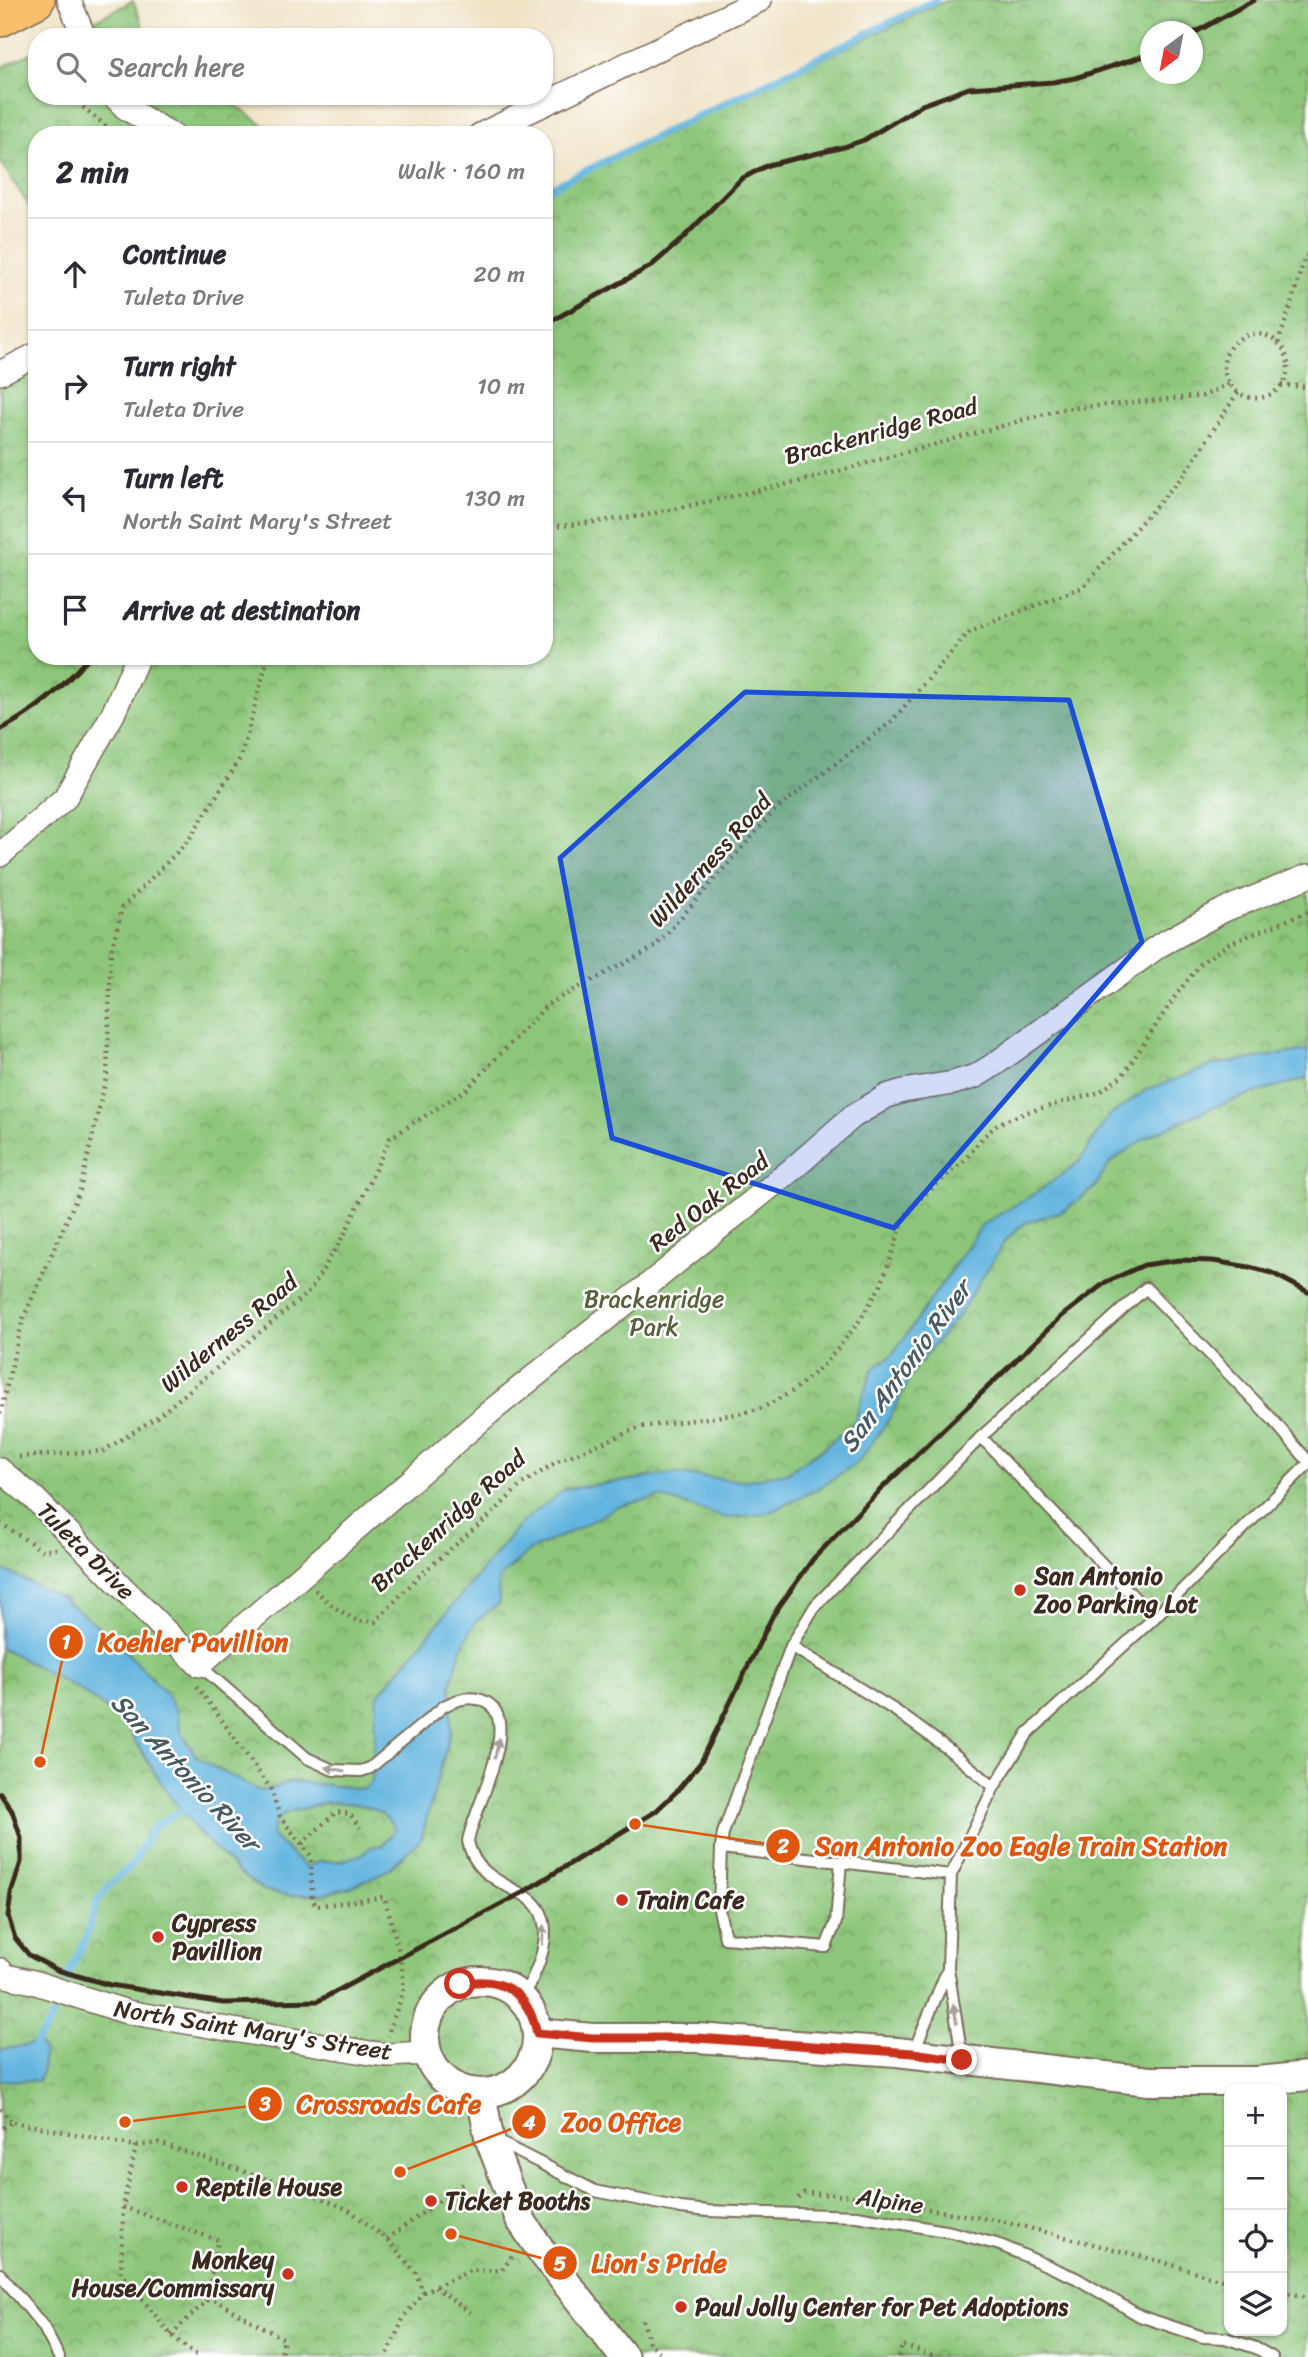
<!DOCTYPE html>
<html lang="en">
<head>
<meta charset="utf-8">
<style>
  body { margin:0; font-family:Sriracha,sans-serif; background:#f7f7f7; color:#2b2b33 }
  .controls { position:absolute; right:21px; bottom:21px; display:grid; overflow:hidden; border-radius:14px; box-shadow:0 2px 5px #0004 }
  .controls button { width:63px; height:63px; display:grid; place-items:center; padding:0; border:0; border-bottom:2px solid #e1e1e2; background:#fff; color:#2b2b33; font:35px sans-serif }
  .compass { position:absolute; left:1140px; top:21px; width:63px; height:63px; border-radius:50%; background:#fff; box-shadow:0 2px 5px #0004; rotate:212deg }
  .stop { position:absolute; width:21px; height:21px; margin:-16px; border:5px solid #c8321e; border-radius:50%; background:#fff }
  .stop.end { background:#c8321e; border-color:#fff; box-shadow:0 2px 7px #0008 }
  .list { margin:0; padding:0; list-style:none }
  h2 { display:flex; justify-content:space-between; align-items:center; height:91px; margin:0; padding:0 28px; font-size:30px }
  h2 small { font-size:23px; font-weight:400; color:#7c7c81 }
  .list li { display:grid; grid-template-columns:46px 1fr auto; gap:21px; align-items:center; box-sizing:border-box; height:112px; padding:0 28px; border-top:2px solid #e1e1e2 }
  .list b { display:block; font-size:26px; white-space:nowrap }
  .list p { margin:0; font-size:23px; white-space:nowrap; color:#7c7c81 }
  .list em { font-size:23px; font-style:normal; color:#7c7c81 }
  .icon { flex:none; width:38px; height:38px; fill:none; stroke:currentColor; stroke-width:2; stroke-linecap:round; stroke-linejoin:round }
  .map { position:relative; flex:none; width:1308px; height:2357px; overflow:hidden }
  .search { position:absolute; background:#fff; box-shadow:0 2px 5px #0004; left:28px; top:28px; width:525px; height:77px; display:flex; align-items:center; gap:18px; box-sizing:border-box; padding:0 24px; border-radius:28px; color:#7c7c81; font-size:26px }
  .panel { position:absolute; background:#fff; box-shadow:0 2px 5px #0004; left:28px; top:126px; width:525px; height:539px; border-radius:28px }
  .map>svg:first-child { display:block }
</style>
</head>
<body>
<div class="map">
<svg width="1308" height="2357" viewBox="0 0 1308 2357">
  <defs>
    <pattern id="park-crowns" width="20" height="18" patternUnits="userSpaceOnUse" patternTransform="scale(1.75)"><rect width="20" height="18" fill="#8dc67a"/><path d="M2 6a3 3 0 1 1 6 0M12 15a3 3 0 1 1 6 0" fill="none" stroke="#74a163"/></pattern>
  </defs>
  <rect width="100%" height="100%" fill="#fff"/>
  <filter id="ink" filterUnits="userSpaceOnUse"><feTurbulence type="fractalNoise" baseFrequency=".0143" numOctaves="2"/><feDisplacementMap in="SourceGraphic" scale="14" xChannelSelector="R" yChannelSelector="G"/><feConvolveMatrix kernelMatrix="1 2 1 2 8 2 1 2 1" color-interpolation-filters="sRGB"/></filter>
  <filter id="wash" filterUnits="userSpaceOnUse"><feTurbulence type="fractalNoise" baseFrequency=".00686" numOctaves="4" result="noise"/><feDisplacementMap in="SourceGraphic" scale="28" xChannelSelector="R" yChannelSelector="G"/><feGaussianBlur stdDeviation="1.57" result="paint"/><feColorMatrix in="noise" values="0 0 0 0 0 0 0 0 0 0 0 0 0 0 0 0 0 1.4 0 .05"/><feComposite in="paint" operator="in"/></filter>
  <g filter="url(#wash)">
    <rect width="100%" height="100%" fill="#f0e4c7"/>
    <g fill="url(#park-crowns)" stroke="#64784c" stroke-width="2" fill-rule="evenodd">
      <path d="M947,0H1308V2357H0V384L37,365V656H544V190ZM1150,32H1192V74H1150ZM1229,2089H1282V2331H1229Z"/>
      <path d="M133,1L147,37H62Z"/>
      <path d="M37,50V96H223L277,135H37V218L0,161V68Z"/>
    </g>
    <g fill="#64b5df" stroke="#50707e" stroke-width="2" fill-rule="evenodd">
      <path d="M1308,1050V1078L1255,1093L1206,1110L1145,1138L1110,1163L1094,1188L1065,1210L1025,1223L1005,1241L959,1315L917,1365L889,1419L858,1462L819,1488L766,1514L726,1518L660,1497L618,1506L581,1527L529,1551L498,1579L499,1604L475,1622L461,1649L451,1685V1731L421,1839L388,1870L351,1887L322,1894L293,1896L263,1890L239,1873L197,1831L169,1795L121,1719L75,1687L0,1647V1568L62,1598L110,1635L165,1692L176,1711L181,1732L197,1757L214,1767L259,1791L275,1788L290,1781L364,1789L372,1782L377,1697L521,1523L565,1489L674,1474L742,1481L786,1473L825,1447L854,1422L872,1370L893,1354L983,1224L1039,1191L1079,1162L1108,1117L1146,1090L1214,1065ZM327,1802C350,1802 385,1805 395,1830L382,1846H373L361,1855L340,1861H319L305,1867L271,1835C278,1809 289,1813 310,1807C316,1806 321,1803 327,1802Z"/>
      <path d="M37,2043L43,2049V2069L38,2081L0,2080V2050Z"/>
    </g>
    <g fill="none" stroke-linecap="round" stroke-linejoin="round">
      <g stroke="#64b5df" stroke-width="7">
        <path d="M544,191L936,0"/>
        <path d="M66,1979L86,1938L97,1902L109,1885L133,1864L153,1827L190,1806"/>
        <path d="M33,2048L53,2017"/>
      </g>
    </g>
  </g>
  <g filter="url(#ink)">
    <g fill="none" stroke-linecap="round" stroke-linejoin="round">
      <defs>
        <g id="service">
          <path d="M981,1437L1146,1288L1273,1420L1308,1461"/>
          <path d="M1154,1618L1308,1464"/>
          <path d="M791,1646L815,1606L981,1437L1154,1618L1028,1733L994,1787"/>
          <path d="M199,1665L307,1758L333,1770L361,1771L370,1768L444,1706C458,1699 471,1695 486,1702C523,1721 473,1811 468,1841C473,1870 497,1881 520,1893C564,1914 540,1967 522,1998"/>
          <path d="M721,1848L719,1909L725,1938L826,1947L836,1922L841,1862"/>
          <path d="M951,1875L721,1848L723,1833L791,1646L896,1711L948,1749L994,1787L951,1875L948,1968L962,2057"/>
          <path d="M913,2053L947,1971"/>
          <path d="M495,2140L595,2191L681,2208L708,2211L857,2216L951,2232L1000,2245L1076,2278L1140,2316L1203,2337L1225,2338L1256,2348L1272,2357"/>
          <path d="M0,2274L43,2326L59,2357"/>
        </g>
        <g id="minor">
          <path d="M69,0L84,37"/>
          <path d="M114,96L126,108L172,135"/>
          <path d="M480,135L760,0"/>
          <path d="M0,373L37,354"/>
          <path d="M0,855L65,798L113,714L138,656"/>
          <path d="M0,1470L35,1499L199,1665L490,1412L795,1167L852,1117L887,1096L903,1091L953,1083L976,1076L995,1064L1160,945L1224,910L1308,876"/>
          <path d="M0,1970L6,1976L33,1982L127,2012L370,2053L388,2055L428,2053"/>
        </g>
        <g id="tertiary">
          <circle cx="481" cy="2037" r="56"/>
          <path d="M537,2033L593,2038H697L897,2052L1149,2081H1257L1308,2076"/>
          <path d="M481,2093L489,2137L520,2219L542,2252L624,2357"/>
        </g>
        <path id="primary" d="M0,19L37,0"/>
      </defs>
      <use href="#service" stroke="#7a6b59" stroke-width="14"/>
      <use href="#minor" stroke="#7a6b59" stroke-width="26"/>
      <use href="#tertiary" stroke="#7a6b59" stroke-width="32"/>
      <use href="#primary" stroke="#7a6b59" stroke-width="38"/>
      <g stroke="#7a6b59" stroke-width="4.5" stroke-dasharray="2 5" stroke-linecap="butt">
        <path d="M75,96L78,103L117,135"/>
        <circle cx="1256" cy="366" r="32"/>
        <path d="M1278,343L1290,308L1304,260L1308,254"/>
        <path d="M1281,385L1308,387"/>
        <path d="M544,528L642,516L806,480L1063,409L1203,396L1229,384"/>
        <path d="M0,1414L23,1319L80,1190L107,1074L111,952L122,908L188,841L241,757L268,656"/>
        <path d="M19,1457L103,1451L157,1417L310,1291L345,1233L390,1138L466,1090L548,1004L655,947L776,809L891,722L970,631L1083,587L1184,475L1238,392"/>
        <path d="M0,1523L43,1551L57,1549"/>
        <path d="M315,1590L334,1607L357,1621L375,1622L419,1576L493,1513L522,1484L558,1461L641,1427L737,1414L762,1408L793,1391L826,1363L858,1323L881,1285L905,1216L922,1197L965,1160L983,1137L999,1123L1028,1112L1100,1092L1123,1075L1176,995L1201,963L1228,944L1308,912"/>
        <path d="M197,1686L271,1789L280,1817L311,1856L312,1898L316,1906L384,1897C390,1915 406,1972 403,1989C401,2003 391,2020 388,2036"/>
        <path d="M302,1844L336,1812L350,1814L360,1828"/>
        <path d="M0,2109L13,2122L0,2130"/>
        <path d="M13,2122L136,2146L159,2143L317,2196L349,2210L387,2239L416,2273L423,2292L404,2317L386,2357"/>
        <path d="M136,2146L123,2207L121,2272L171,2335L199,2357"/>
        <path d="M798,2198L804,2193L850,2196L1006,2222L1156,2260L1229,2282"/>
        <path d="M123,2207L218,2240L207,2300L216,2301L284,2339L280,2357"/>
        <path d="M387,2239L466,2181"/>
        <path d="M435,2287L473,2315"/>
        <path d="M423,2292L470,2271L502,2270L514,2254"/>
        <path d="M1282,2292L1308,2297"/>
        <path d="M643,2320L649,2342L664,2357"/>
        <path d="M171,2335L207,2300"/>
        <path d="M899,2357L902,2345L936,2357"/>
      </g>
      <use href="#service" stroke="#fff" stroke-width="10"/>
      <use href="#minor" stroke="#fff" stroke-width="23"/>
      <use href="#tertiary" stroke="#fff" stroke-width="28"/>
      <use href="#primary" stroke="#fabe6d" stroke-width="35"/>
      <g stroke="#3b2a1e" stroke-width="5">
        <path d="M1192,34L1254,0"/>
        <path d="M544,325L651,266L680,241L741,179L768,165L844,147L864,140L922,105L969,88L1053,82L1075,78L1150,54"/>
        <path d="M0,730C40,708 60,690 90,656"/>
        <path d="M0,1793L12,1811L21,1838V1862L11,1893L8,1916L15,1938L29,1955L57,1970L110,1985L223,2003L318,2001L522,1893L656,1811L677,1791L701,1762L773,1615L813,1559L880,1490L1062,1316L1106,1282L1144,1265L1179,1260L1213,1261L1249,1267L1272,1273L1308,1292"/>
      </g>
    </g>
    <defs><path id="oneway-solid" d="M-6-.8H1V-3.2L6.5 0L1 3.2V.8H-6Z" transform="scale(1.75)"/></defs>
    <g fill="#a79f9a">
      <use href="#oneway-solid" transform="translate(497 1748) rotate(-78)"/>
      <use href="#oneway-solid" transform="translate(335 1769) rotate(-169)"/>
      <use href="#oneway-solid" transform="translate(543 1935) rotate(-86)"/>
      <use href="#oneway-solid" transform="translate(955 2014) rotate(-99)"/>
    </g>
  </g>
  <g fill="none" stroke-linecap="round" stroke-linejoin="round" filter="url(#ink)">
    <path stroke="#c8321e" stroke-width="9" d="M460,1984C502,1975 528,1992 537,2033L593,2038H697L913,2053L962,2060"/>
  </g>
  <path fill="#1d4ed8" fill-opacity="0.2" stroke="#1d4ed8" stroke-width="5" stroke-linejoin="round" d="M745,692L1069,700L1142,942L894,1228L612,1138L560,858Z"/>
  <g fill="#c8321e" stroke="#fff" stroke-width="2.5">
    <circle cx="1020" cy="1590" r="7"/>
    <circle cx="622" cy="1900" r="7"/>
    <circle cx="158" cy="1937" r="7"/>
    <circle cx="182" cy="2187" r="7"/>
    <circle cx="431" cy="2201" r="7"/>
    <circle cx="288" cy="2274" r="7"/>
    <circle cx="681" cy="2307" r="7"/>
  </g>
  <g text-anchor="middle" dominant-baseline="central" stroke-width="5" stroke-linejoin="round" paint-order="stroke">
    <g font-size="24" fill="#3b2a1e" stroke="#fff">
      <text transform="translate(881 431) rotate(-15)">Brackenridge Road</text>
      <text transform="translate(710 860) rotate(-48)">Wilderness Road</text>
      <text transform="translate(709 1202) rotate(-38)">Red Oak Road</text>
      <text transform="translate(229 1333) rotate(-40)">Wilderness Road</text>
      <text transform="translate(448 1521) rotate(-42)">Brackenridge Road</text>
      <text transform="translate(86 1551) rotate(45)">Tuleta Drive</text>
      <text transform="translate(253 2030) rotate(9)">North Saint Mary's Street</text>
      <text transform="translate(890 2201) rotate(8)">Alpine</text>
    </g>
    <g font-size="24" fill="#58613e" stroke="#fff">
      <text x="654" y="1299">Brackenridge<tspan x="654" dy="28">Park</tspan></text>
    </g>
    <g font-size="24" font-weight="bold" fill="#3b2a1e" stroke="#fff" text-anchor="start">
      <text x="1034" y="1576">San Antonio<tspan x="1034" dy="28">Zoo Parking Lot</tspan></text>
      <text x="636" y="1900">Train Cafe</text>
      <text x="172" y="1923">Cypress<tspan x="172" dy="28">Pavillion</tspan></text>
      <text x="196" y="2187">Reptile House</text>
      <text x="445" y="2201">Ticket Booths</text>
      <text x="274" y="2260" text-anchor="end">Monkey<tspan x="274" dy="28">House/Commissary</tspan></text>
      <text x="695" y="2307">Paul Jolly Center for Pet Adoptions</text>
    </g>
    <g font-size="26" font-style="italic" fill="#495b62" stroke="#fff">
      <text transform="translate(905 1366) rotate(-54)">San Antonio River</text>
      <text transform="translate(186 1772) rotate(47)">San Antonio River</text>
    </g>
  </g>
  <path fill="none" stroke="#df570d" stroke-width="2.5" d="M40 1762L66 1642M635 1824L783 1846M125 2122L265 2104M400 2172L529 2122M451 2234L560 2263"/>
  <g fill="#df570d" stroke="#fff" stroke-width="2.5">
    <circle cx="40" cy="1762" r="7"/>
    <circle cx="635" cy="1824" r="7"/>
    <circle cx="125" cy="2122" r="7"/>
    <circle cx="400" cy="2172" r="7"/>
    <circle cx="451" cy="2234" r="7"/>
    <circle cx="66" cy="1642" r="18"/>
    <circle cx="783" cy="1846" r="18"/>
    <circle cx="265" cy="2104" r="18"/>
    <circle cx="529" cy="2122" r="18"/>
    <circle cx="560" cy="2263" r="18"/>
  </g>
  <g font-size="21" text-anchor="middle" font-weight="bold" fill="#fff">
    <text x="66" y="1649">1</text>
    <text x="783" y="1853">2</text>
    <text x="265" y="2111">3</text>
    <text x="529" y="2130">4</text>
    <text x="560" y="2271">5</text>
  </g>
  <g font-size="26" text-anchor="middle" font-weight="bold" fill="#df570d" stroke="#fff" stroke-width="5" stroke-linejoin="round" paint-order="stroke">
    <text x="193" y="1651">Koehler Pavillion</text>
    <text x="1021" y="1855">San Antonio Zoo Eagle Train Station</text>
    <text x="389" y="2113">Crossroads Cafe</text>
    <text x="621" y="2131">Zoo Office</text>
    <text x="659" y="2272">Lion's Pride</text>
  </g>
</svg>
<div class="controls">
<button>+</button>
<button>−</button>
<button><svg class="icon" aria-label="locate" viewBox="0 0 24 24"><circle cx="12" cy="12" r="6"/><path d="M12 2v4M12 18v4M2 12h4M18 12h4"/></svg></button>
<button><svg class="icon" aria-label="layers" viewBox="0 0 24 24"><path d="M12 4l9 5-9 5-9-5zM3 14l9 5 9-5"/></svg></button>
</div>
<svg class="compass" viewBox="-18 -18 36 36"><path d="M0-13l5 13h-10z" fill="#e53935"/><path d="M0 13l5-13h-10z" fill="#7c7c81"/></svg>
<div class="stop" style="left:460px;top:1984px"></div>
<div class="stop end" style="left:962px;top:2060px"></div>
<div class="search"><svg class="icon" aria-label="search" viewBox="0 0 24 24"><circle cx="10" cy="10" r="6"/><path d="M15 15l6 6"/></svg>Search here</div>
<section class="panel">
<h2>2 min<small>Walk · 160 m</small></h2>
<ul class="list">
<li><svg class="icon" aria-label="ahead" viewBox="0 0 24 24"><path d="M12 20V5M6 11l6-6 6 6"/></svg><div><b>Continue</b><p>Tuleta Drive</p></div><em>20 m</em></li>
<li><svg class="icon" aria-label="right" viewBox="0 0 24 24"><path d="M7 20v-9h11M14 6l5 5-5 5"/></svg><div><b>Turn right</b><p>Tuleta Drive</p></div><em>10 m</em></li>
<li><svg class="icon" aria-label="left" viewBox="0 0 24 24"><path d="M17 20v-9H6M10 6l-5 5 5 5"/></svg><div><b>Turn left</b><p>North Saint Mary's Street</p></div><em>130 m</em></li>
<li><svg class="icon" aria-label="arrive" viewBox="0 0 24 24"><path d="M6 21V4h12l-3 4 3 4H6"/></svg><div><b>Arrive at destination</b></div></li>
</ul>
</section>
</div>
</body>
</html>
